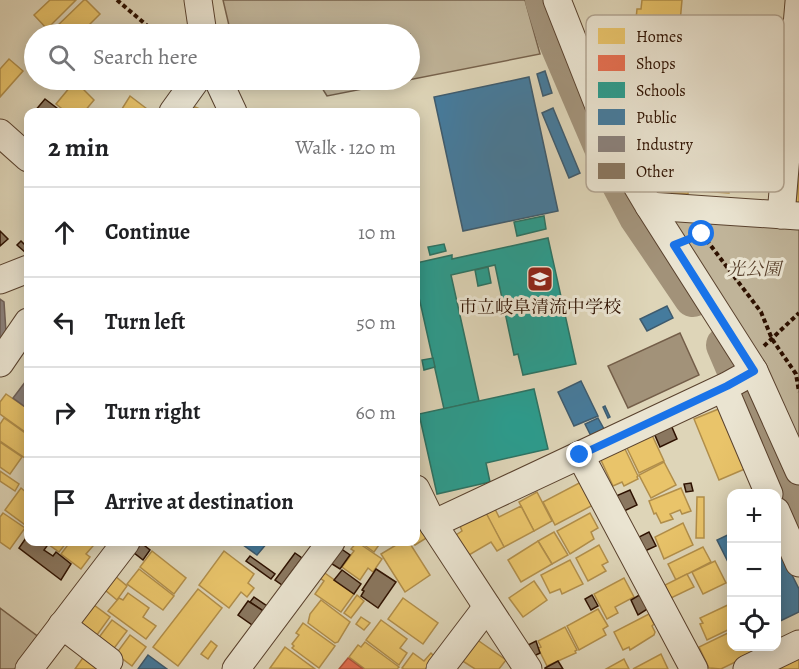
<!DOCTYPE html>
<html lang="en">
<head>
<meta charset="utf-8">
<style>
  body { margin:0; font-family:Alegreya,"Noto Serif JP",serif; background:#f2f2f2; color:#202124 }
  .controls { position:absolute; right:18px; bottom:18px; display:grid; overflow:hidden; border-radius:12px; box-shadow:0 3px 15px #0003 }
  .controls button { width:54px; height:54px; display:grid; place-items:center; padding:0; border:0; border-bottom:2px solid #e0e0e0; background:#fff; color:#202124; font:30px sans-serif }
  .stop { position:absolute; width:18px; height:18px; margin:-14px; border:4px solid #1a73e8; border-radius:50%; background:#fff }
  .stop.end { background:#1a73e8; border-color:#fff; box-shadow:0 2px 6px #0008 }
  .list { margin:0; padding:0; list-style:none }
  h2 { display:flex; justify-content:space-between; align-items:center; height:78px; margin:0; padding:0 24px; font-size:26px }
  h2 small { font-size:20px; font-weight:400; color:#757577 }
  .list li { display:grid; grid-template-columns:39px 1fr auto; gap:18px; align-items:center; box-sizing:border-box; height:90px; padding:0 24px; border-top:2px solid #e0e0e0 }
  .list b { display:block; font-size:22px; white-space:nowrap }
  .list em { font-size:20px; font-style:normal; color:#757577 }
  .icon { flex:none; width:33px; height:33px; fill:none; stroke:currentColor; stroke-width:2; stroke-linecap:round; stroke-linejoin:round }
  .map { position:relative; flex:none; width:799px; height:669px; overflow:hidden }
  .search { position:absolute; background:#fff; box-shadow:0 3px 15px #0003; left:24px; top:24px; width:396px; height:66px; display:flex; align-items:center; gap:15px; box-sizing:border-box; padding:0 21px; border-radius:33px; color:#757577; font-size:22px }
  .panel { position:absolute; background:#fff; box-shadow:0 3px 15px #0003; left:24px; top:108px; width:396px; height:438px; border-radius:12px }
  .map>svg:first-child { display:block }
</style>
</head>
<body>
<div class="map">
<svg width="799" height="669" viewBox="0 0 799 669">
  <rect width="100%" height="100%" fill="#ded5b8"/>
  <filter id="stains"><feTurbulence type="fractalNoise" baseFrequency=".00333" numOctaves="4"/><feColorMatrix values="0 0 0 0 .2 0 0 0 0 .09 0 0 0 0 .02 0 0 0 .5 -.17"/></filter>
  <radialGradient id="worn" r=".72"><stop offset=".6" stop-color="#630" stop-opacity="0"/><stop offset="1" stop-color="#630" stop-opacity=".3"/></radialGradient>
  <g fill="#c0b499" stroke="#77624c" stroke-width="1.5">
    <path d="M223,0H525L540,54L327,96L317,80H410V34H231Z"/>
    <path d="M656,201L799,216V464Z"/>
    <path d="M0,608L40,638L16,669H0Z"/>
  </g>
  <path fill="#a29279" stroke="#745e49" stroke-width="1.5" d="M680,333L699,375L628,408L608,366Z"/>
  <g fill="#e9c46a" stroke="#b18e4a" stroke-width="1.5">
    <path d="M50,0H76L47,29L34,15Z"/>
    <path d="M84,0H86L100,14L80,34H59L54,29Z"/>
    <path d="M642,0H682L670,135L654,131L653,136L648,140L631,139L629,134L632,113H627L628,105H633L635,77H631V72H635L636,55L633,54V47H637L638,38L621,36L619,33L621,26L640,27L641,19H636L637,9H641Z"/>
    <path d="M102,25L112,34H93Z"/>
    <path d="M9,59L23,71L0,97V69Z"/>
    <path d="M75,81L94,100L84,112H66L56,104Z"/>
    <path d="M130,96L151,112H120Z"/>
    <path d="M195,107L207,112H193Z"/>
    <path d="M710,132L743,135L740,166H731L729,193L699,191L703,144H709Z"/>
    <path d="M646,166L690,170L688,194L654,192L644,184Z"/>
    <path d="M799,170V206H796Z"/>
    <path d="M6,394L28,409V434L0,414V402Z"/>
    <path d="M721,408L747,468L719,480L694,419Z"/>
    <path d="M4,418L28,435V460L0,441V424Z"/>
    <path d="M652,435L664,461L639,473L626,446Z"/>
    <path d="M0,442L22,457L10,474L0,467Z"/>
    <path d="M624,447L638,476L637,477L638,479L624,486L622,482L613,486L600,458Z"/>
    <path d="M664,462L676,485L651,498L639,475Z"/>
    <path d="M0,471L19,484L15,491L0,481Z"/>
    <path d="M583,481L595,504L555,525L543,502Z"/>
    <path d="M21,488L28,494V527L5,510Z"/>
    <path d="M681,488L691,511L682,514L680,510L670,514L673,519L661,523L656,513L654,514L649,501Z"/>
    <path d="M537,492L552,521L534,531L519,502Z"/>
    <path d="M697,497H704V538H696Z"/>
    <path d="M493,505L499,517L521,506L534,531L504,547L484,510Z"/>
    <path d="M484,509L504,547L497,551L491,542L469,555L456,535L462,531L458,521Z"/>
    <path d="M3,513L25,528L10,549L0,542V517Z"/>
    <path d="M590,513L598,528L591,532L594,539L570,554L557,531Z"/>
    <path d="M683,523L693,545L664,559L655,537Z"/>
    <path d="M420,524L428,537L415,545L412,542H416V526Z"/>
    <path d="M554,532L568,555L552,564L538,541Z"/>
    <path d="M538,541L552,564L521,582L508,560Z"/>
    <path d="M45,542H67L59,552Z"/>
    <path d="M70,542H87L93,546L86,554L90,557L81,569L61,554Z"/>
    <path d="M357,542L382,559L373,572L368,568L360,580L342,567L354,551L351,549Z"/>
    <path d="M360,542H381L374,552Z"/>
    <path d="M401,542H409L430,575L405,592L381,554Z"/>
    <path d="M599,545L608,562L602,565L606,571L588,581L576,558Z"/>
    <path d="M703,547L711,562L676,580L668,564Z"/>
    <path d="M152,551L186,578L174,594L140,567Z"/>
    <path d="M224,551L254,574L248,583L254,588L247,597L241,592L229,608L199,585Z"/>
    <path d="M570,560L583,584L562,594L560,589L550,593L541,575Z"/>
    <path d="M715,561L726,583L703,594L692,572Z"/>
    <path d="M139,569L174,596L163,610L127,584Z"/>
    <path d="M322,571L354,594L341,612L315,594L324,581L317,576Z"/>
    <path d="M687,574L694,587L671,598L665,585Z"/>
    <path d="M115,576L127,586L117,600L105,590Z"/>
    <path d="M624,578L634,597L615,607L618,613L607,619L594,594Z"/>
    <path d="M534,581L547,600L523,617L509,598Z"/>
    <path d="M198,589L222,608L178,666L153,647Z"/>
    <path d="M128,593L149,608L143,617L156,626L146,639L108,611L119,598L123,600Z"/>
    <path d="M357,595L364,601L351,618L344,613Z"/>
    <path d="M403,598L438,623L423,644L388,619Z"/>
    <path d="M321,600L350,622L338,642L335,643L308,623L310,614Z"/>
    <path d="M730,604L732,628L707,640L700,624L703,623L700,618Z"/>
    <path d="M94,605L110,617L94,639L78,626Z"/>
    <path d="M598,609L608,626L603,629L606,635L579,650L567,626Z"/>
    <path d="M649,614L654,624L652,626L655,632L654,635L630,650L629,647L623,650L614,632Z"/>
    <path d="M361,617L370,623L364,630L356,624Z"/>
    <path d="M112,620L127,631L112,651L97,640Z"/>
    <path d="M381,620L407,639L400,648L407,653L399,665L366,640Z"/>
    <path d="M303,623L335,646L319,668L292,648L294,646L292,644L299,635L296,633Z"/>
    <path d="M565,627L577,650L575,651L576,653L547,666L538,648L541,647L538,641Z"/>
    <path d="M732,631V646L764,648L721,669L709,668L699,647Z"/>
    <path d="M130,635L146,647L132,666L116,654Z"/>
    <path d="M476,639L506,660L499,669H475L461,660Z"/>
    <path d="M211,641L217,646L208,659L201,654Z"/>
    <path d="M365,642L399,667L397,669H365L349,657L358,645L361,647Z"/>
    <path d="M285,647L315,669L270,668Z"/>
    <path d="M87,652L100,669H75Z"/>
    <path d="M413,653L424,661L431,653L435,657L426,669H404L402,668Z"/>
    <path d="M661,654L668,669H633Z"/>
    <path d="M799,656V669H777Z"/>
    <path d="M624,659L629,669H606Z"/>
  </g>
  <path fill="#e76f51" stroke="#b05339" stroke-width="1.5" d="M348,658L363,669H339Z"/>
  <g fill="#2a9d8f" stroke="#2b7364" stroke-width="1.5">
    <path d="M544,216L546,229L517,236L514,222Z"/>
    <path d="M548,238L576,364L523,375L518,354L514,355L495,265L451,275L479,401L444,409L416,284V263L452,255V259Z"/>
    <path d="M444,244L446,251L430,255L428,247Z"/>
    <path d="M488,267L491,283L478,286L475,270Z"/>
    <path d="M433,358L435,367L424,370L422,360Z"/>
    <path d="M534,389L548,449L486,463L490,482L437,494L419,414Z"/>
  </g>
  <g fill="#457b9d" stroke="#3e5b6e" stroke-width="1.5">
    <path d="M545,71L552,93L543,96L537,74Z"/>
    <path d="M529,77L558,211L463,231L434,97Z"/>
    <path d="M553,108L580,173L569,178L542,113Z"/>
    <path d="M667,306L673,318L647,331L640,319Z"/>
    <path d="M581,381L598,416L574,426L558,392Z"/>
    <path d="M605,406L610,417L608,418L603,407Z"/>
    <path d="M598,418L604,429L591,436L585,424Z"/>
    <path d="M732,533V570L717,540Z"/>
    <path d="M239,542H268L257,555Z"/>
    <path d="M776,543L799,589V612L776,623Z"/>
    <path d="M148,655L167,669H138Z"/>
  </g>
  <g fill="#8a817c" stroke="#6e5f57" stroke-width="1.5">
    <path d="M0,299L4,302L6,332L0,341Z"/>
    <path d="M26,381L28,383V409L13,398Z"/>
  </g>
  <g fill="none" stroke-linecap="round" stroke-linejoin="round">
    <g stroke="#a29279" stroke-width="38">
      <path d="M544,0L556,38L610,164L638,217L693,298"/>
      <path d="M725,345L799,518"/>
    </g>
  </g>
  <g fill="#8a7760" stroke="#2e1100" stroke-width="1.5">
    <path d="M45,99L62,112H34Z"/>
    <path d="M0,231L8,239L0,246Z"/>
    <path d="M21,241L28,248L26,253L17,245Z"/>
    <path d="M671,425L677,439L660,447L654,433Z"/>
    <path d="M691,483L693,491L686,492L684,484Z"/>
    <path d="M630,490L637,505L624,511L616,496Z"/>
    <path d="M649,532L656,546L645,551L639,537Z"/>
    <path d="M28,535V542H42L47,546L44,550L53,556L56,552L71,564L61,580L19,548Z"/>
    <path d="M140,542L150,550L143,560L133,552Z"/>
    <path d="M340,548L350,555L340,569L329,562Z"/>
    <path d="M295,553L302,558L282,585L275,580Z"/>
    <path d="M250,556L275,574L271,579L246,561Z"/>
    <path d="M376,569L396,582L378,608L361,596L364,591L362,590Z"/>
    <path d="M342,570L361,584L354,594L334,580Z"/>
    <path d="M641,594L649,608L638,615L631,600Z"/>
    <path d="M592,595L598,606L591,610L585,599Z"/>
    <path d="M254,597L267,606L263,611L250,602Z"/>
    <path d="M248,601L265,612L255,627L238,615Z"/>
    <path d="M536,641L540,653L534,656L528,645Z"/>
    <path d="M558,661L563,669H545V668Z"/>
  </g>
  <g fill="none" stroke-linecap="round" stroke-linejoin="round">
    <defs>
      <g id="minor">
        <path d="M198,0L203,34"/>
        <path d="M557,0L617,152L649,206L754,371L799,471"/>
        <path d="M218,80L233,112"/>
        <path d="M173,112L196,80"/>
        <path d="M0,133L28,158"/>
        <path d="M649,206L798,216"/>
        <path d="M781,215L799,2"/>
        <path d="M0,280L28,269"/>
        <path d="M0,363L28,322"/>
        <path d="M724,388L769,494"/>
        <path d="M580,455L694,669"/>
        <path d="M416,489L433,524L528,669"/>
        <path d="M776,511L799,563"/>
        <path d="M433,524L727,386L754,371"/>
        <path d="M62,625L109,661"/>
        <path d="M29,669L126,542"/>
        <path d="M236,669L331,542"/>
        <path d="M440,669L487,607"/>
        <path d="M747,669L799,644"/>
      </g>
    </defs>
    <use href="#minor" stroke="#5a422e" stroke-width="29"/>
    <g stroke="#2e1100" stroke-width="4" stroke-dasharray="4.5 3" stroke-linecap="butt">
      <path d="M117,0L157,34"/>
      <path d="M702,234L761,312L772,339L796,374L799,392"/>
      <path d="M764,346L799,313"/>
    </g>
    <use href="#minor" stroke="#eae4d1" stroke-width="27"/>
  </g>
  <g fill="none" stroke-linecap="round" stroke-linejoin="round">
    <path stroke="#1a73e8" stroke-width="8" d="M580,455L727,386L754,371L674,245L702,234"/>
  </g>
  <defs>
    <symbol id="school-square" viewBox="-11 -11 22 22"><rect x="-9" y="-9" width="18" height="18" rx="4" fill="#8f2418" stroke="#eae4d1"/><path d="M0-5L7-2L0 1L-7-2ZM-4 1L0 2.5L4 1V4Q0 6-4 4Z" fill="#fff"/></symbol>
  </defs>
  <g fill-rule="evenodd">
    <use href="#school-square" x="525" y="264" width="30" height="30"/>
  </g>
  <g text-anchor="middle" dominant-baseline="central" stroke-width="6" stroke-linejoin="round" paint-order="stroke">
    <g font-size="18" font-style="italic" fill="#5a422e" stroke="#eae4d1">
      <text x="754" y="269">光公園</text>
    </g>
    <g font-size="18" fill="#2e1100" stroke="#eae4d1">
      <text x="540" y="307">市立岐阜清流中学校</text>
    </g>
  </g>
  <rect x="586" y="15" width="198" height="177" rx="9" fill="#eae4d1" stroke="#b2a592" stroke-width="1.5"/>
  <rect x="598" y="28" width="27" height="16" fill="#e9c46a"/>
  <rect x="598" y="55" width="27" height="16" fill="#e76f51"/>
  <rect x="598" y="82" width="27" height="16" fill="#2a9d8f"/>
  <rect x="598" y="109" width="27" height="16" fill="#457b9d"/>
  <rect x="598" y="136" width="27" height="16" fill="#8a817c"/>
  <rect x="598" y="163" width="27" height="16" fill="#8a7760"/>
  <g font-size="16" fill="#2e1100">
    <text x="636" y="42">Homes</text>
    <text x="636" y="69">Shops</text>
    <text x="636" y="96">Schools</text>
    <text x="636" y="123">Public</text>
    <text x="636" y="150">Industry</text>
    <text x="636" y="177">Other</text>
  </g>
  <rect width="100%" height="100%" filter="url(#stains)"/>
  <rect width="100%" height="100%" fill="url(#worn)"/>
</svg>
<div class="controls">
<button>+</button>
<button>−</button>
<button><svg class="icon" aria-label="locate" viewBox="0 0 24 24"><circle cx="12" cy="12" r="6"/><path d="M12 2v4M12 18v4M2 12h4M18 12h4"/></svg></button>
</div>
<div class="stop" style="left:702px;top:234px"></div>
<div class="stop end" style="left:580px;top:455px"></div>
<div class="search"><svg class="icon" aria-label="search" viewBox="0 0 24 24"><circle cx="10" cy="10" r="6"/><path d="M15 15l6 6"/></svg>Search here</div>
<section class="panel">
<h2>2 min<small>Walk · 120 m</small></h2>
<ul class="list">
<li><svg class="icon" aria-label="ahead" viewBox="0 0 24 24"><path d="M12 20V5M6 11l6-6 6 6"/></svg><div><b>Continue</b></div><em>10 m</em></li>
<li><svg class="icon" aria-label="left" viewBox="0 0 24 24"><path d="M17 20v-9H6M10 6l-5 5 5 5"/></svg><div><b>Turn left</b></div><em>50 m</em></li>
<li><svg class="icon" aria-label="right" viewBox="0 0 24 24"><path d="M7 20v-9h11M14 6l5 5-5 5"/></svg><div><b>Turn right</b></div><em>60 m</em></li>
<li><svg class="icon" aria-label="arrive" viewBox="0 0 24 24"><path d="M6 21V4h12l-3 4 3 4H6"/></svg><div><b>Arrive at destination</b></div></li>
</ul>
</section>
</div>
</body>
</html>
